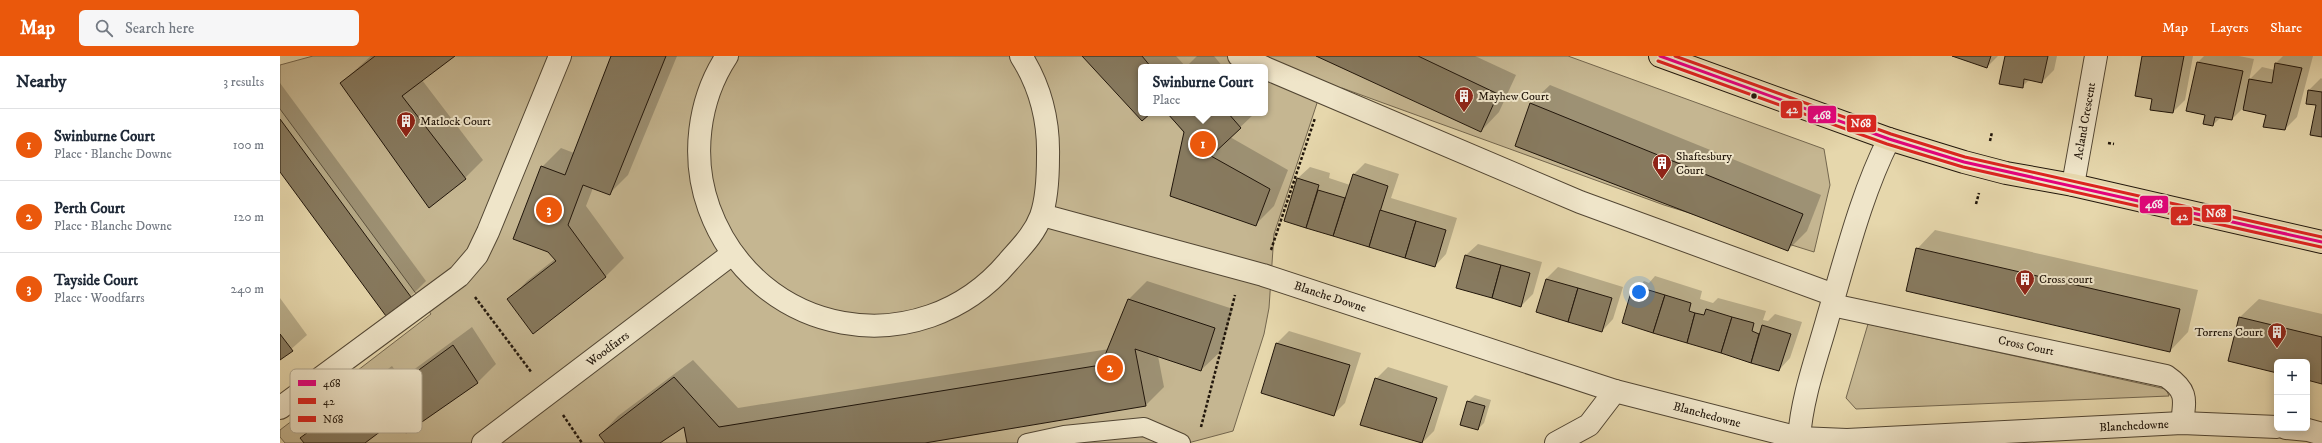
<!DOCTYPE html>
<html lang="en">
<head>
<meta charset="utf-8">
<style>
  body { margin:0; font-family:"IM FELL DW Pica",serif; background:#f6f6f7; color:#1f2937 }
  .controls { position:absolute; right:12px; bottom:12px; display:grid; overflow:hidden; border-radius:6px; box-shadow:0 2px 10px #0003 }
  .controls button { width:36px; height:36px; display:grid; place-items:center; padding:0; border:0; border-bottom:1px solid #e0e1e3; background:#fff; color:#1f2937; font:20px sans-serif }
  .you { position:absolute; left:1359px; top:236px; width:14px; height:14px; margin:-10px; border:3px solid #fff; border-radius:50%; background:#1a73e8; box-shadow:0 0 0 6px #1a73e833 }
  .badge { display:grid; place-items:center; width:26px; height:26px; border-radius:50%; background:#ea580c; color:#fff; font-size:13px; font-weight:700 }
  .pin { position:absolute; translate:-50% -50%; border:2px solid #fff; box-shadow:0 1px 4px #0006 }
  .popup { position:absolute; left:858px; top:8px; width:130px; height:52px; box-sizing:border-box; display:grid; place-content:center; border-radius:6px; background:#fff; filter:drop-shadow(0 1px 3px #0005); font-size:13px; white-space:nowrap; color:#747a83 }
  .popup b { font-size:15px; color:#1f2937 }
  .popup::after { content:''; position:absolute; left:50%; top:100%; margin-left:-8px; border:8px solid transparent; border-top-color:#fff }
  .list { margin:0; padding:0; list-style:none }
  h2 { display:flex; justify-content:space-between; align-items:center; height:52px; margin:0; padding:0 16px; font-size:17px }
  h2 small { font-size:13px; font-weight:400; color:#747a83 }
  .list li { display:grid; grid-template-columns:26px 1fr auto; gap:12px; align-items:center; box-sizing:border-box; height:72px; padding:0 16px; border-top:1px solid #e0e1e3 }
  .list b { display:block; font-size:15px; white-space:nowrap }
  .list p { margin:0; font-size:13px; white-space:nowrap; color:#747a83 }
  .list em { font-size:13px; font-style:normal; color:#747a83 }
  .icon { flex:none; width:22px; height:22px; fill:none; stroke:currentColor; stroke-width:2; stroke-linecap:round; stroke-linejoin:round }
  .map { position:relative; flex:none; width:2042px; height:387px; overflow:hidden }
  header { display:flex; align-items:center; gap:24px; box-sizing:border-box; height:56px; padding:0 20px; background:#ea580c; color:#fff }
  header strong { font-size:19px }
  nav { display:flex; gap:22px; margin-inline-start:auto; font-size:14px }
  .search { width:280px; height:36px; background:#f6f6f7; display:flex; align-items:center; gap:10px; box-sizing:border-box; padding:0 14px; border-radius:6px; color:#747a83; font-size:15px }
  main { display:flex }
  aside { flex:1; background:#fff }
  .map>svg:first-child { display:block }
</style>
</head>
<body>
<header>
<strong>Map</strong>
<div class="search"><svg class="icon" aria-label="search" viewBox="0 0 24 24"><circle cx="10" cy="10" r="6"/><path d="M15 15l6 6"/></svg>Search here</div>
<nav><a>Map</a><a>Layers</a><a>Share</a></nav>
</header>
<main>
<aside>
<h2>Nearby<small>3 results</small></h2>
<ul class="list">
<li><span class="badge">1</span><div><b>Swinburne Court</b><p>Place · Blanche Downe</p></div><em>100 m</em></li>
<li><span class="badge">2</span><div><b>Perth Court</b><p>Place · Blanche Downe</p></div><em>120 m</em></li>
<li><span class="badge">3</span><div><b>Tayside Court</b><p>Place · Woodfarrs</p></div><em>240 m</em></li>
</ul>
</aside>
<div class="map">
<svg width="2042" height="387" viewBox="0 0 2042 387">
  <rect width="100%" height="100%" fill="#e6d7ac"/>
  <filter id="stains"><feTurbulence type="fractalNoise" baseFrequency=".005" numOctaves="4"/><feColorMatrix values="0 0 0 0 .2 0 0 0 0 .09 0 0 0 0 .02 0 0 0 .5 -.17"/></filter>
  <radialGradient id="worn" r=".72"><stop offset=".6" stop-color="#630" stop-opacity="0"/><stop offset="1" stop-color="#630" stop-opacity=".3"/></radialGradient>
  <g fill="#c5b691" stroke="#73664e" fill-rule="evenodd">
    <path d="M33,0H1288L1544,93L1550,129L1534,196L1384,149L1062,32L1038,44L994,178L989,252L984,278L953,375L908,387H5L0,381V374L151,258L0,53V9ZM861,11H985V57H861Z"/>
    <path d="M1588,268L1886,333L1889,340L1576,353L1566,342Z"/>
  </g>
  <g fill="#0003">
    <path d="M91,0H173L142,24L203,104L185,122L61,27Z"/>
    <path d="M332,0H397L348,119L329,138L313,132L306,150L344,202L326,220L254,277L229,244L247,225L275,203L262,111L281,92L294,97Z"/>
    <path d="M804,0H896L906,11H861V57H869L862,64Z"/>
    <path d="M917,0H934L943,11H906Z"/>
    <path d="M1038,0H1195L1236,19L1219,56L1201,75Z"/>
    <path d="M1675,0H1718L1707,11Z"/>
    <path d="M1726,0H1777L1774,14L1762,26L1750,23L1742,31Z"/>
    <path d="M1863,0H1913L1905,44L1893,56L1874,42Z"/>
    <path d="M1924,0H1959L1974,3L1969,24L1982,11L1995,14L1996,7L2003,0H2033L2017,61L2005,73L1987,58L1964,51L1952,63L1941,61L1933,69L1926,58L1907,54L1918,6Z"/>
    <path d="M2041,22L2042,23V80L2037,49L2029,34Z"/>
    <path d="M0,27L146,225L131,240L106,258L0,114Z"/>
    <path d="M1270,29L1541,139L1527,175L1508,194L1236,90L1251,47Z"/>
    <path d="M888,57H975L950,81L1008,114L994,150L976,168Z"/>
    <path d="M1085,107L1119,118L1111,142L1177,162L1166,198L1155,210L1005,165L1018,122L1030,111L1050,117L1049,122L1070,129L1073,119Z"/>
    <path d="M1655,174L1918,234L1908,276L1890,295L1637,193Z"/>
    <path d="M1198,188L1262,206L1253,238L1241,250L1186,199Z"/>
    <path d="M1278,211L1343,231L1333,263L1322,275L1266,223Z"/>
    <path d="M1375,220L1422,235L1420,243L1433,247L1438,242L1486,255L1483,264L1488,265L1495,258L1522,266L1510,302L1499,314L1343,266L1352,237L1364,225L1369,227Z"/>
    <path d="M867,225L953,253L940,296L921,314L878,300L884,331L866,349L639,387H408L405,370L378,387H327L320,379L338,360L413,304L458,352L829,293L848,244Z"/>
    <path d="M0,242L27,279L0,303Z"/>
    <path d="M1979,243L2042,258V327L2027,323V306H1997V316L1960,261Z"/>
    <path d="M192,271L216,308L198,326L126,376L113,365L84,387H26L22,382L40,363L112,310L121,323Z"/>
    <path d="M1009,275L1081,297L1065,347L1053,359L982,337L997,287Z"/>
    <path d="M1108,311L1168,330L1154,375L1142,387L1096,323Z"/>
    <path d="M1195,339L1211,344L1204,367L1198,373L1188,346Z"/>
  </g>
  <g fill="#877a5f" stroke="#21160b">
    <path d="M95,0H175L122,40L186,123L149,152L60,27Z"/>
    <path d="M331,0H386L330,139L303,129L288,169L326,221L253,278L227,243L276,205L268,196L233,183L261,110L285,119Z"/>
    <path d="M802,0H862L871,11H861V57H871L862,65Z"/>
    <path d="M1036,0H1138L1218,38L1201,76Z"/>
    <path d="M1672,0H1711L1707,12Z"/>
    <path d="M1725,0H1768L1762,27L1744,23L1743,32L1719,28Z"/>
    <path d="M1862,0H1904L1893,57L1870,54L1872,43L1855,40Z"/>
    <path d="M1917,6L1963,15L1952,64L1935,61L1933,70L1923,68L1925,59L1906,55Z"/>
    <path d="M1995,7L2022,12L2005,74L1983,71L1986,59L1963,54L1969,23L1992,27Z"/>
    <path d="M2028,34L2042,36V81L2030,79L2036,49L2026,48Z"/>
    <path d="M1250,47L1523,158L1508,195L1235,90Z"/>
    <path d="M887,57H948L961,72L931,100L990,133L976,170L890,140L904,76Z"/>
    <path d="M0,63L131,241L106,260L0,116Z"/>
    <path d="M1073,118L1108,130L1089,191L1053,180Z"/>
    <path d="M1017,122L1039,129L1026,172L1004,165Z"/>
    <path d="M1038,134L1065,142L1053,180L1026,172Z"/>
    <path d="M1100,154L1136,165L1125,202L1089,191Z"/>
    <path d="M1136,165L1166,174L1155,211L1125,202Z"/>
    <path d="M1636,192L1900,253L1890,296L1626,235Z"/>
    <path d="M1185,199L1221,209L1212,242L1176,232Z"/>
    <path d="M1221,209L1250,217L1241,251L1212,242Z"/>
    <path d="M1266,223L1298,232L1288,266L1256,256Z"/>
    <path d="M1298,232L1332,242L1322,276L1288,266Z"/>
    <path d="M1362,232L1385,239L1373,277L1342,267L1351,236L1360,239Z"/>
    <path d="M1385,239L1411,247L1409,255L1415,257L1407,287L1373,277Z"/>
    <path d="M848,243L935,272L921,315L855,293L866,350L645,387H407L404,371L380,387H325L319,379L394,321L439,371L821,309Z"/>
    <path d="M1426,253L1452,261L1441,297L1407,287L1415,257L1424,259Z"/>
    <path d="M1452,261L1474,267L1472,275L1479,278L1471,307L1441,297Z"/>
    <path d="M1959,261L2042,281V328L2027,324V306H1997V317L1948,305Z"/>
    <path d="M1482,269L1511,278L1499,315L1471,307Z"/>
    <path d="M0,278L13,295L0,304Z"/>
    <path d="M996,287L1070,309L1054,360L981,337Z"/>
    <path d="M173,289L198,327L126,377L113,366L85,387H24L20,382L93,328L102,341Z"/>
    <path d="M1095,322L1157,342L1142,387L1080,369Z"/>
    <path d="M1187,345L1205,350L1198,374L1180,369Z"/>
  </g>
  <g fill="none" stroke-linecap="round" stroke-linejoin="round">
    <defs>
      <path id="lane" d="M747,387L784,379L864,371L901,387"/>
      <g id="street">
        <path d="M447,0C418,44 411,102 429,152C476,281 639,311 728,206C740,192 754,179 761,160C767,143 768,119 768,101C769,65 760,30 741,0"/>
        <path d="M959,0L983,11"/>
        <path d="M985,12L1300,146L1554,239"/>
        <path d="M1793,129L1816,0"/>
        <path d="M762,159L983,219L1335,335L1519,382L1567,384L1902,367L1997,371"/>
        <path d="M1552,249L1886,320C1908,335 1905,343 1902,367"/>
        <path d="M0,352L179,220L197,199L208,176L280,0"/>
        <path d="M2006,372L2028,374L2042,378"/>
        <path d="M1519,382C1522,340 1537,301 1548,261C1566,201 1581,139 1609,83"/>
        <path d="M203,387L452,198"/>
        <path d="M1276,387L1309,369L1335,335"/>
      </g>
      <path id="primary" d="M1380,0L1609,83L1684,106L1726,117L1793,129L2042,186"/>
    </defs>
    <use href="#lane" stroke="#524633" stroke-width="20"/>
    <use href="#street" stroke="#524633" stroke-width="24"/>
    <use href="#primary" stroke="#21160b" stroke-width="24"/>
    <g stroke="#21160b" stroke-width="2.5" stroke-dasharray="3 2" stroke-linecap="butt">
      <path d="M1710,85L1712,76"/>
      <path d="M1828,87L1834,88"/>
      <path d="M1696,148L1699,137"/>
      <path d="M991,194L1035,62"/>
      <path d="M195,241L252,317"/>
      <path d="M283,359L302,387"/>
      <path d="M921,371L955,239"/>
    </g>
    <use href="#lane" stroke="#efe5c9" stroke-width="18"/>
    <use href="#street" stroke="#efe5c9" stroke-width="22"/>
    <use href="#primary" stroke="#e6d7ac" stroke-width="22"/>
    <defs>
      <path id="bus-1" d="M1380,0L1609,83L1684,106L2042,186"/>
      <path id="bus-2" d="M1378,5L1607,88L1683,111L2041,191"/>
      <path id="bus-3" d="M1395,0L1611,78L1685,101L2042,181"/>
    </defs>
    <use href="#bus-1" stroke="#efe5c9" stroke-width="6"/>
    <use href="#bus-2" stroke="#efe5c9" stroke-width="6"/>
    <use href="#bus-3" stroke="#efe5c9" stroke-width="6"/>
    <use href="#bus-1" stroke="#e5007d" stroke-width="3"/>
    <use href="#bus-2" stroke="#dc241f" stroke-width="3"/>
    <use href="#bus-3" stroke="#dc241f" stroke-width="3"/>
  </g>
  <defs>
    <symbol id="building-pin" viewBox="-11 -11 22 30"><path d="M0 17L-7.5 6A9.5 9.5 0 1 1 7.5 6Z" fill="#8f2418" stroke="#efe5c9"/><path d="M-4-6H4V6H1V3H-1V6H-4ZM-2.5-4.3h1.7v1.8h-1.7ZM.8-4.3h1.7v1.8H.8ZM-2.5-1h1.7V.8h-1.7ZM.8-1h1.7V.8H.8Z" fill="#fff"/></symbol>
  </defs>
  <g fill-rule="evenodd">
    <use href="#building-pin" x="1173" y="29" width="22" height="30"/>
    <use href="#building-pin" x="115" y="54" width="22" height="30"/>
    <use href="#building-pin" x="1371" y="96" width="22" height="30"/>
    <use href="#building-pin" x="1734" y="212" width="22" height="30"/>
    <use href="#building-pin" x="1986" y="265" width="22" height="30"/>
  </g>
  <circle fill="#21160b" stroke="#efe5c9" stroke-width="1.5" cx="1474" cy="40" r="3.5"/>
  <g text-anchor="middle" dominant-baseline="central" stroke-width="4" stroke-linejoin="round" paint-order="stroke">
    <g font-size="12" fill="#21160b" stroke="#efe5c9" text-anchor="start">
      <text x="1198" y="40">Mayhew Court</text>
      <text x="140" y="65">Matlock Court</text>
      <text x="1396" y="100">Shaftesbury<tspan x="1396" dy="14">Court</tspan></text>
      <text x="1759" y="223">Cross court</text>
      <text x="1983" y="276" text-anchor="end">Torrens Court</text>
    </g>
    <g font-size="12" fill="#21160b" stroke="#efe5c9">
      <text transform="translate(1805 65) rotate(-80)">Acland Crescent</text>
      <text transform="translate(1050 241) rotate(18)">Blanche Downe</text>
      <text transform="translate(1746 290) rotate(12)">Cross Court</text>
      <text transform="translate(328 293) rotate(-37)">Woodfarrs</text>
      <text transform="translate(1427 359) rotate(15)">Blanchedowne</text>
      <text transform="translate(1854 370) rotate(-3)">Blanchedowne</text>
    </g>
  </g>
  <rect x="10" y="313" width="132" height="64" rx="6" fill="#efe5c9" stroke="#b1a790" stroke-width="1"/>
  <rect x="18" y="324" width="18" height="6" fill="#e5007d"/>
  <rect x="18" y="342" width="18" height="6" fill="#dc241f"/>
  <rect x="18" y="360" width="18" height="6" fill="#dc241f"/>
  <g font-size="11" fill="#21160b">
    <text x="43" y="331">468</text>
    <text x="43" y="349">42</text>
    <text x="43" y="367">N68</text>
  </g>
  <g stroke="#efe5c9" stroke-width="1.5">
    <rect x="1500" y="44" width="23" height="19" rx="4" fill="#dc241f"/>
    <rect x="1527" y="49" width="30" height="19" rx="4" fill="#e5007d"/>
    <rect x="1566" y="58" width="31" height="19" rx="4" fill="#dc241f"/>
    <rect x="1859" y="139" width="30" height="19" rx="4" fill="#e5007d"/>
    <rect x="1921" y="148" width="31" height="19" rx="4" fill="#dc241f"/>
    <rect x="1890" y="150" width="23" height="20" rx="4" fill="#dc241f"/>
  </g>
  <g font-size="11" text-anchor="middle" font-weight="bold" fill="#fff">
    <text x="1512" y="57">42</text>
    <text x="1542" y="63">468</text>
    <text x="1581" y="71">N68</text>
    <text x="1874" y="152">468</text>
    <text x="1936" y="161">N68</text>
    <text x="1902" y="164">42</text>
  </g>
  <rect width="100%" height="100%" filter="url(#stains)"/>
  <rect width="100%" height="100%" fill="url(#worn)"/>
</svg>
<div class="controls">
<button>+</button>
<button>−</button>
</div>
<div class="you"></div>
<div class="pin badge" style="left:923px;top:88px">1</div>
<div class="popup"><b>Swinburne Court</b>Place</div>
<div class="pin badge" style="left:830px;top:312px">2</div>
<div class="pin badge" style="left:269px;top:154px">3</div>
</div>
</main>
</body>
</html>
